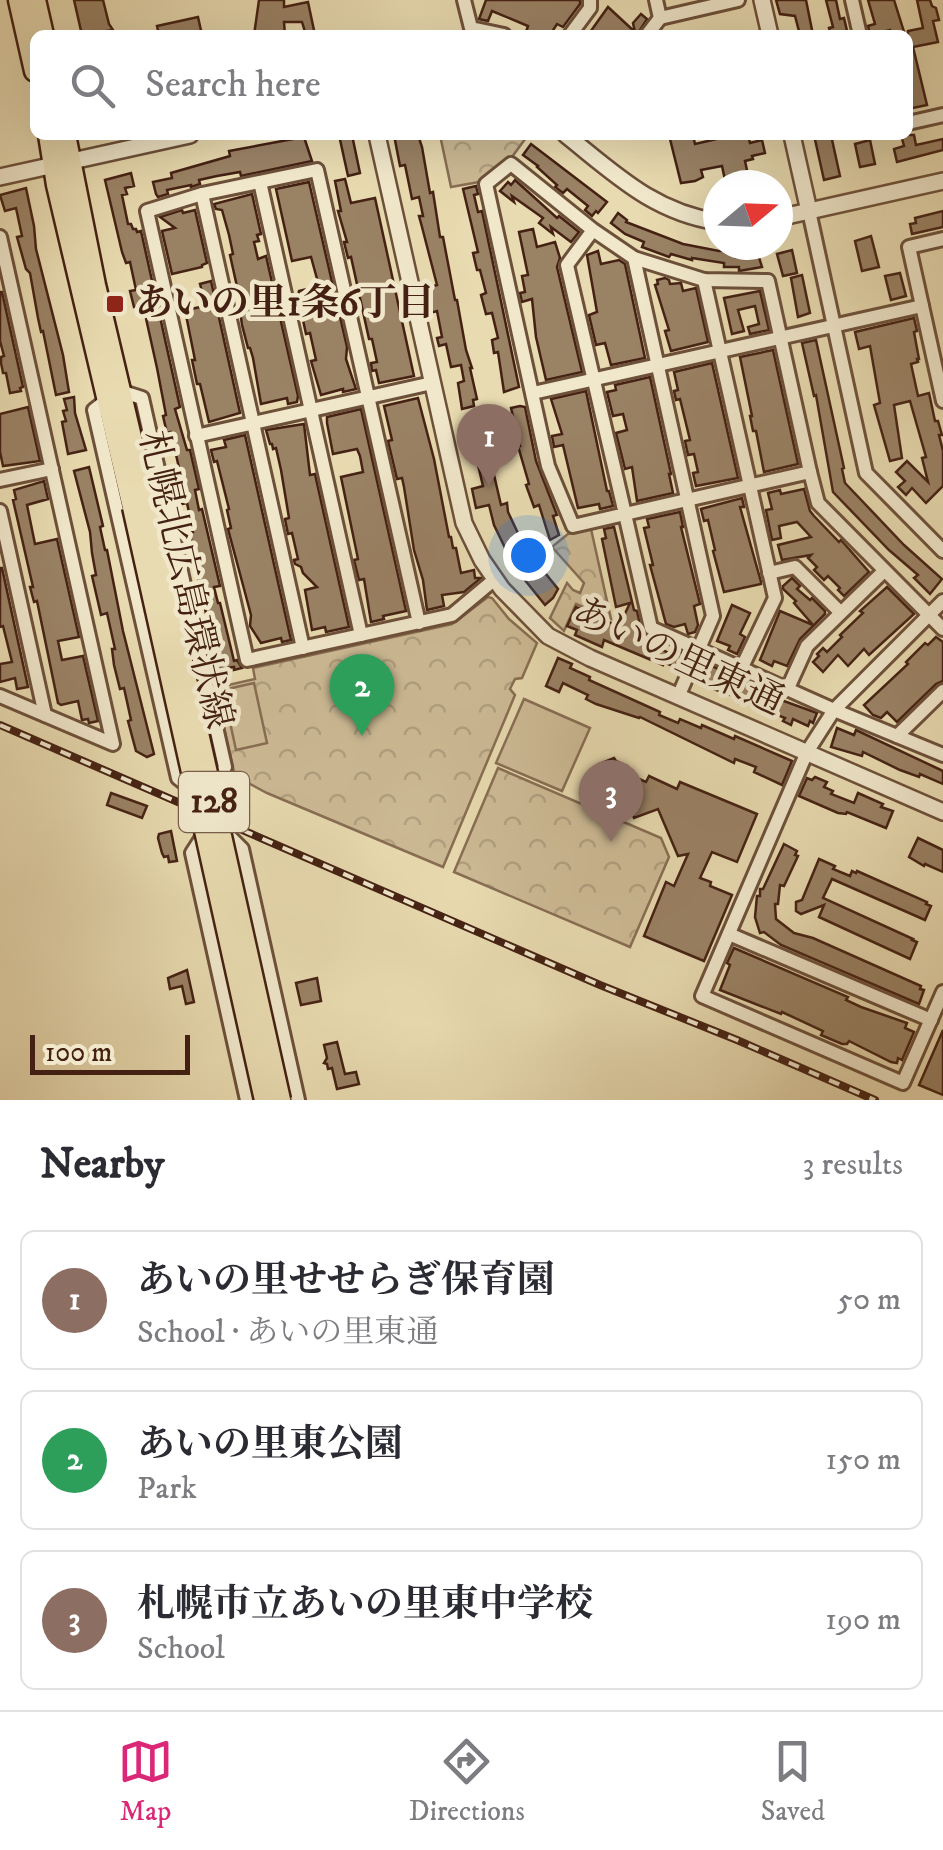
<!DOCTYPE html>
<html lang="en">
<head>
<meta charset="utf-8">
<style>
  body { margin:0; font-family:"IM FELL DW Pica","Noto Serif JP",serif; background:#f2f2f3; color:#2b2b33 }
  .compass { position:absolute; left:703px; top:170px; width:90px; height:90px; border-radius:50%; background:#fff; box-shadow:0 10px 40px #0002; rotate:71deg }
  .scale { position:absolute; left:30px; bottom:25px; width:160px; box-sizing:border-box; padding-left:10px; border:5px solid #442113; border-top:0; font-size:28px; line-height:35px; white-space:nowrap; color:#442113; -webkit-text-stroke:8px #f1e8cc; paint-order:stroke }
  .you { position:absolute; left:528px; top:555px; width:35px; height:35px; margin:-25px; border:8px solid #fff; border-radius:50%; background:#1a73e8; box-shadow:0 0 0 15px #1a73e833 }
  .badge { display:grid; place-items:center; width:65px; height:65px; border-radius:50%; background:#db2777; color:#fff; font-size:32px; font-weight:700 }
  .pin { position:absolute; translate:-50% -82px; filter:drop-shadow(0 2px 5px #0008) }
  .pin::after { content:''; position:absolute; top:52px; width:35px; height:30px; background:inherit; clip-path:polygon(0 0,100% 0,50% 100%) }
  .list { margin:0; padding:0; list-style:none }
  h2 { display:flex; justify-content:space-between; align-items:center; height:130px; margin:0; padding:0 40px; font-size:42px }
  h2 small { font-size:32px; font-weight:400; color:#7c7c81 }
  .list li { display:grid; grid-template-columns:65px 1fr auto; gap:30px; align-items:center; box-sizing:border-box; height:140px; margin:0 20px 20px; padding:0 20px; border:2px solid #e1e1e2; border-radius:15px }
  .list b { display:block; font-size:38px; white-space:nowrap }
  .list p { margin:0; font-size:32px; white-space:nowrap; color:#7c7c81 }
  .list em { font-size:32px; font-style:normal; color:#7c7c81 }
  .icon { flex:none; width:55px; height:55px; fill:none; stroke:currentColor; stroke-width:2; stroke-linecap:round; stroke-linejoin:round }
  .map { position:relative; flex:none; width:943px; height:1100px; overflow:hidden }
  .search { position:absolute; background:#fff; box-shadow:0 10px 40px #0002; left:30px; right:30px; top:30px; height:110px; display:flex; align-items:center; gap:25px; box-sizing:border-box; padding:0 35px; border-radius:15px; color:#7c7c81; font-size:38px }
  .sheet { height:610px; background:#fff }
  nav { display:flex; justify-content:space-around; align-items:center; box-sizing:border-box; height:140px; border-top:2px solid #e1e1e2; background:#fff; font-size:28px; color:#7c7c81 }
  nav a { display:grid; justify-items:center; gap:5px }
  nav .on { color:#db2777 }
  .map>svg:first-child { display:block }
</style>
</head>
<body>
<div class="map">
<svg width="943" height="1100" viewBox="0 0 943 1100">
  <defs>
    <pattern id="park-crowns" width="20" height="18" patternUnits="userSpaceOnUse" patternTransform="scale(2.5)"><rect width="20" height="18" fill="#cdbb96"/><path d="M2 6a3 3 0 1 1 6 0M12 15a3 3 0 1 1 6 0" fill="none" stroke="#b1a080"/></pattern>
  </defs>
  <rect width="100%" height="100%" fill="#e9dbb1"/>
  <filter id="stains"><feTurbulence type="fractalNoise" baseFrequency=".002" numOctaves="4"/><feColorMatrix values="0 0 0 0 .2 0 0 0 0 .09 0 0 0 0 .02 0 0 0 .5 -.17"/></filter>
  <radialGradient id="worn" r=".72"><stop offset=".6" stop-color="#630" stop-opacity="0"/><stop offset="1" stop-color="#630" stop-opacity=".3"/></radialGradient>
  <g fill="url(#park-crowns)" stroke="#886e54" stroke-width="2.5">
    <path d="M440,135H528L509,161L479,182L451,187Z"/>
    <path d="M591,529L611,619L576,604L564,631L550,618L567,583L573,590L580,593L584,583L552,547L568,534Z"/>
    <path d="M488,597L492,598L509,619L537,643L522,678L515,679L510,689L515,695L443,867L267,793L235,776L215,688L255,679L253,668L452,624Z"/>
    <path d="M498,768L661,838L669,857L630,947L454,872Z"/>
  </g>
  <g fill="#cdbb96" stroke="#886e54" stroke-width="2.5">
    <path d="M254,683L267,743L236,750L223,690Z"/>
    <path d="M524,699L590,728L562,791L496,763Z"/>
  </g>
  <g fill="#9a8265" stroke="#442113" stroke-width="2.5">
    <path d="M74,0H103L109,24L113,30L82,35Z"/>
    <path d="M259,0H284V7L308,2L315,35H306L302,22H284L285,35H254Z"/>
    <path d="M486,0H580V4L563,27L557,24L550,35H525L528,26L492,11L488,21L479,19Z"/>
    <path d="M776,0H806L813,35H800L795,16L780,14Z"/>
    <path d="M826,0H836L840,19L844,18L848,35H831L829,28L833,27Z"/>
    <path d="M868,0H894L905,35H891L890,30L870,35L868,26L875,24Z"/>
    <path d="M917,0H930L932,6L936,8L939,20L933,21L938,42L913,47L927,105L908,109V31L923,28Z"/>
    <path d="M608,7L635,32L633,23L641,14L647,19L637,35H588Z"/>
    <path d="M198,17L202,35H159L157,26Z"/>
    <path d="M339,135H352L360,173L348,176Z"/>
    <path d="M394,135H418L422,147L430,193L433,192L440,237H443L455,300H457L466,350L472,368H470L477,399L473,400L474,406L462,409L458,383L464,381L461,365L451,367L446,344L439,346L437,338L442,337L437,311L430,313L425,288L437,285L422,227L419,216H423L419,197L412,199L405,165L400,166Z"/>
    <path d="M669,135H693L695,144L734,135H748L750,143L762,140L765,153L752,156L753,159L745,161L748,175L743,177L725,180L722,166L701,170L703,177L695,181L681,183Z"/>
    <path d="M814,135H831L840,176L824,180Z"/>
    <path d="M901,135H914L916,145L943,139V150L897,162L894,149L904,146Z"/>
    <path d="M304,137L312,161L241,176L240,172L217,176L199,180L200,184L191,187V185L167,190L168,194L158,197L156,194L153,182L172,178L171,173L230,156L229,151Z"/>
    <path d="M870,140L875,164L860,167L855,144Z"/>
    <path d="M531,144L607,202L598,213L596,211L592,216L585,210L588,206L567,189L563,193L555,187L557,185L537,167L538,166L523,155Z"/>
    <path d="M131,173L134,186L125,188L127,194L122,195L128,224H131L133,229H136L137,232L141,231L180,407L175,409L187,450H190L199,489L195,490L199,510L202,509L220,586L214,587L218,603H220L234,661L237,660L242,668L234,670V667L213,670L210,654L215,653L189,539H191L190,533L193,532L187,503L182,504L180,496H178L176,488L183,486L171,432L167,433L163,416L166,415L157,368L143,305L134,307L130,291L136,290L130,262L126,263L122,252L105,180Z"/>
    <path d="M345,179L351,203L375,198L414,376L379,383L376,370L372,371L371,363L377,362L372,339H369L351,257L348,258L344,242H347L338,211H341L335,181Z"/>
    <path d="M515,180L557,218L559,216L579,232L571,242L551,227L553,234L539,223L543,218L512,196L514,202L500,191L508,182L511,185Z"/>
    <path d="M309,182L347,347L346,359L356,389L343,392V389L321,395L311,361L316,360L310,333L306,334L298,297L299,291L319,286L311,257L292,261L276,189Z"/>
    <path d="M476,186L478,194L474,195L478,212L482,211L519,387L504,392L498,352L494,353L492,340L498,338L492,313L486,314L481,295L486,293L480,270H477L473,253L478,252L463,189Z"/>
    <path d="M26,188L34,226L36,249L63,355L69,392L56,395L43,331L41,332L38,318L30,273L26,269L17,237L22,236L16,208L5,211L0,195Z"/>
    <path d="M252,194L261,234L257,235L259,241L254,242L258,259L266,256L298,396L297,402L288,404L287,398L261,404L253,358L250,348H248L242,325L240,310L242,309L230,255L233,254L229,235L222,210L216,209L214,204Z"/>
    <path d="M182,210L183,213L195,210L207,263L202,265V267L172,274L162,231L175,228L160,217Z"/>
    <path d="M943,211V227L912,234L910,224L916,223L915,218Z"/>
    <path d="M618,213L627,220L626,222L683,244L719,251L736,250V257L757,251L762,267L739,271V267H724V263L692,258V260L671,254L669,257L642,247L644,242L625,234L611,223Z"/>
    <path d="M533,229L537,247L555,242L560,258L557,267L582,372L546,380L536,337L532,299L522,302L520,293L525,292L522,276L528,275L519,232Z"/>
    <path d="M871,236L879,267L862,271L855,241Z"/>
    <path d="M792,250L797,273L783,276L777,254Z"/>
    <path d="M598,251L601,264L619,260L625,264L645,358L611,365L605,343L596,345L589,315L597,312L587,255Z"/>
    <path d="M900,273L906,296L891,300L885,276Z"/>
    <path d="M802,275L810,313L798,317L791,278Z"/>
    <path d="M665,278L669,280L670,284L681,283L683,291L696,288L708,342L671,351L665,331L669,330L655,285L658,284L657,280Z"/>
    <path d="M211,281L240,413L209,422L200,384H197L192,360H195L185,310L206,306L200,284Z"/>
    <path d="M760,291L769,330L750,334L748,327L759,324L755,306L738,310L744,331L732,334L724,298Z"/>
    <path d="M0,292H2L23,387L20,388L21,391L10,393L6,373H3L1,363V357L4,356L0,341Z"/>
    <path d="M914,318L917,331L914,332L919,359H917L918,362L911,364L918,396L929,393L935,421H938L942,435H939L943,451V486L926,503L912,488L906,495L898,487L905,481L896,472L907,461L928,482L922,458L926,457L910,401L894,405L902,458L890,461L874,405L880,403L870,346L859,349L855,332Z"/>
    <path d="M816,340L844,468L842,469L845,483L904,545L942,579L930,594L914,578L918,575L889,550L833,492L816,395L814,396L802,343Z"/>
    <path d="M773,350L798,464L764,472L756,431H753L750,416H752L740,357Z"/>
    <path d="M712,363L738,478L696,486L693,473L698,472L694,454L688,455L685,441L690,440L680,399L676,400L674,391L678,390L674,372Z"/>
    <path d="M650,377L671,474H669L673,493L637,501L632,467L625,469L616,433L627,430L623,414L613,416L607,392L616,390L615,385Z"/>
    <path d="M586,391L607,491H609L613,506L600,509L599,504L578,508L563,445L554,447L552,436L562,434L551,399Z"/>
    <path d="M74,397L75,413L86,450L68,454L62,422L66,421L63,411L67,410L64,399Z"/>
    <path d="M418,398L434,459L449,537H451L453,548H456L461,573L474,570L475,578H481L464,592L442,595L444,606L427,610L423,580L414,550L404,487L402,478L397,479L388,441L392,440L384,406Z"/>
    <path d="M520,406L525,407L536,461L557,515L553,516L559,535L550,540L539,505L534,507L526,485L529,484L518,446H520L511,408Z"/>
    <path d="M28,407L40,461L3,466L0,452V414Z"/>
    <path d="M361,409L406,611L383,616L384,619L371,622L364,579L359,580L354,560L358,559L341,477L363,472L360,456L357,449L333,454L327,423V417Z"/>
    <path d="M304,424L310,475L315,474L349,627L326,632L325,627L312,630L305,590L317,587L303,573L301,567L295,564L294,560L298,559L292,533L288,534L285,519L289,518L281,470L276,448L273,449L272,444H270L266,430Z"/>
    <path d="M245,435L291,640L282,642L281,638L261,643L250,626L251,615L228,529L231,528L227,510L229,509L217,461L214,462L211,450L226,447L224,440Z"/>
    <path d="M491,462L501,505L507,503L508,512L525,548L558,589L553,598L545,605L520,574L523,572L509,556L494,525L489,505L476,508L472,489L483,486L478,465Z"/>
    <path d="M89,467L103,526L100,527L105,550H107L123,631L154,754L147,757L136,751L128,721L131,720L124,688L120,689L114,665L112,649H115L107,613L101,615L92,576L96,575L92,553L90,532L74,471Z"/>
    <path d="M44,481L48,499L27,505L35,544L57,539L79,637L58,641L62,660L83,656L98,721L89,723L88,719L82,720L78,701L61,705L58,703L37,601L34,602L30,587H33L13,500L16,499L14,490Z"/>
    <path d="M804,489L810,511L814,516L839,542L841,540L869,572L844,596L838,590L840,588L828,576L824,580L814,570L817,567L808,558L811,555L782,560L778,545L811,537L797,522L779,526L781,538L772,540L766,510L772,509L768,493L780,490L781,494Z"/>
    <path d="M742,498L744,507H740L761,582V584L724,592L713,551L715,550L708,520L704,521L701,509Z"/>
    <path d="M680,512L683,527H681L700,604L694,606L698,625L695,632L688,634L685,624L674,627L666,624L650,565H653L644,528L649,527L647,519Z"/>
    <path d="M614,527L634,610L637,611L640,625L635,637L675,656L677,651L686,654L679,669L664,662L663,665L604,640L602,647L575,635L577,630L567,626L576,607L622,628L620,624L630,603L616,607L602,539L606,538L604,529Z"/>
    <path d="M0,568H2L28,687L17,689L15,678L0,682V664L12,662L3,626L0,627Z"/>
    <path d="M792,578L800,586L797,589L810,600L812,598L825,611V614L800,639L787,666L774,661L772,666L760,660L780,611L813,625L794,603L796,601L783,589V586Z"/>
    <path d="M887,587L914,614L869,655L864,649L848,666L838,655L823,672L813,662L819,656L817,654L823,648L827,652L842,637L840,635L863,613L860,611Z"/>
    <path d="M732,605L750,613L740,634L745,637L737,654L728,650L730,646L717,641Z"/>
    <path d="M936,637L943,642V681L936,684L897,722L887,712L881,718L873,715L864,705L908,664L906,662L925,643L928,645Z"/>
    <path d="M558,658L572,664L570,668L590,677L589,680L660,712L659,715L678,723L680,719L701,728L702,725L734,739L735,736L792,761L782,785L754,772L756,767L735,759L734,763L640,717L639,718L596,704L586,699L588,695L563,683L559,692L546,686Z"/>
    <path d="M712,666L750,683L748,687L756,691L817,713L813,723L810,721L808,726L793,719L791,725L783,721L785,718L756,706L755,708L733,696L697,683L703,669L709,672Z"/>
    <path d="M837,728L854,735L856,730L943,771V784L920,774L919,777L900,770L863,752L862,756L831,747Z"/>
    <path d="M614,758L616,761L627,766L625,773L646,782L649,776L677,789L680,782L757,814L737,862L712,852L700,878L711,882L710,886L732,895L704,961L644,936L666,882L674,886L688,854L678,856L658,809L634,818L630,807L617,812L599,764Z"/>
    <path d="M815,777L827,782L824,787L833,791L831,794L854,803L858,793L883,804L881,807L893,811L886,828L847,812L846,814L838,813L799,796L807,778L812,780Z"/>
    <path d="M111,793L147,806L142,818L107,805Z"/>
    <path d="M171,831L177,861L169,862L168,856L164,857L162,853L158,838L159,834Z"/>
    <path d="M918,838L943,850V872L925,864L924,866L909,857Z"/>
    <path d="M784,844L797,851L795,855L798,856L784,886L780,885L778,904H775L776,919L794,933L813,938L921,986L920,989L924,990L919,1004L781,945L764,932L760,933L755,917L757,896H760V889H763Z"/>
    <path d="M819,859L835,866L833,869L850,876L852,871L856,873L857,871L927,902L926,904L931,906L925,920L832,879L823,898L913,939L912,940L917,942L910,959L819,917L824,905L801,914L796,911V902L802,900Z"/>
    <path d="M734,948L848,997L846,1000L861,1007L907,1023L905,1028L914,1032L902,1060L898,1058L897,1063L891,1062L849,1041L847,1044H842L821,1035L823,1031L782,1012L781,1014L720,990L730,965L727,963Z"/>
    <path d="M187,970L194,1002L186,1004L182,986L170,989L168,978Z"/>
    <path d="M317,978L321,1001L301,1005L296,983Z"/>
    <path d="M943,1030V1095L919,1085Z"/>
    <path d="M337,1042L345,1074L356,1072L359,1084L337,1089L332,1068L328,1069L327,1064L324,1063L327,1058L324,1045Z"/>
  </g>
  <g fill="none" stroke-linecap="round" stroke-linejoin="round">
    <defs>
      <g id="minor">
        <path d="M464,0L471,28L504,35"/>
        <path d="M852,0L860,35"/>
        <path d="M660,18L738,0"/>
        <path d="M570,35L590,8V0"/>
        <path d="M647,35L660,18L656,0"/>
        <path d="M908,123L943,115"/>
        <path d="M260,182L361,635"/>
        <path d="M202,194L303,648"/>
        <path d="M809,211L866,473L943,551"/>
        <path d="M593,230L567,265L625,514L573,526L548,466L486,184L511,164L593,230L634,258L704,280L768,281L810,472"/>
        <path d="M0,237L113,744L0,696"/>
        <path d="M943,239L909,247L943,401"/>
        <path d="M634,258L713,616L678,697"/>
        <path d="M704,280L775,598L742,667"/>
        <path d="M533,393L922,306"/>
        <path d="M108,399L94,410L178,778L192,789L217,782L225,767L142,398L120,391"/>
        <path d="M196,436L432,383"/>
        <path d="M0,480L52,469"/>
        <path d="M0,511L45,715"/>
        <path d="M769,573L795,567L840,612"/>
        <path d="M943,601L834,710L807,752L702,996L903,1083L943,992"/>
        <path d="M419,623L317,170L202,194L147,211L247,660L452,615L495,579"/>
        <path d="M943,629L818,503L810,472L625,514L651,628L834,710L943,755"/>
        <path d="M788,688L807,646L884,571"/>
        <path d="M897,736L943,691"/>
        <path d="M729,934L931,1020"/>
        <path d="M247,1100L192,853L201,839L226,833L242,849L298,1100"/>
      </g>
      <g id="tertiary">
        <path d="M762,0L770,35"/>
        <path d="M377,135L464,523L482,560L502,589L548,636L590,658L943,812"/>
        <path d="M566,135C615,174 653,212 718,222"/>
        <path d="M792,135L809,211"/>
        <path d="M0,177L190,135"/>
        <path d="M778,218L943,181"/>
      </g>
      <g id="primary">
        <path d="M19,0L35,71"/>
        <path d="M35,0L43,35"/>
        <path d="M49,135L57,185L133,507"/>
        <path d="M65,135L95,285L147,505"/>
      </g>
    </defs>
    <use href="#minor" stroke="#6d503a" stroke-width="18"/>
    <use href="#tertiary" stroke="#6d503a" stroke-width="20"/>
    <use href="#primary" stroke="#442113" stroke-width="25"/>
    <use href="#minor" stroke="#f1e8cc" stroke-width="12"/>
    <use href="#tertiary" stroke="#f1e8cc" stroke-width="15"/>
    <use href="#primary" stroke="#e9dbb1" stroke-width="20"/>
    <defs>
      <path id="rail" d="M0,725L600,985L737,1040L875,1100"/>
    </defs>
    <use href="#rail" stroke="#442113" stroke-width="8"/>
    <use href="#rail" stroke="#f1e8cc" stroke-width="4" stroke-dasharray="11" stroke-linecap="butt"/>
    <defs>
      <g id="primary-bridge">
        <path d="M147,505L280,1100"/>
        <path d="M133,507L265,1100"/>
      </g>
    </defs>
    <use href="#primary-bridge" stroke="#442113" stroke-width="25" stroke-linecap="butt"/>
    <use href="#primary-bridge" stroke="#e9dbb1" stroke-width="20"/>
  </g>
  <rect fill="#8f2418" stroke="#f1e8cc" stroke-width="4" x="105" y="294" width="20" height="20" rx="5"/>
  <g text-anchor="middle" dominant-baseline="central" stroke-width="9" stroke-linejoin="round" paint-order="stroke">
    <rect fill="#f1e8cc" stroke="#785d4a" stroke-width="2.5" x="179" y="772" width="70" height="60" rx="8"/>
    <g font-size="35" font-weight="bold" fill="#442113">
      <text x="214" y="802">128</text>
    </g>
    <g font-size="38" font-weight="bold" fill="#442113" stroke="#f1e8cc" text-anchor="start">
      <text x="135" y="304">あいの里1条6丁目</text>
    </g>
    <g font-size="38" fill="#442113" stroke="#f1e8cc">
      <text transform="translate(185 580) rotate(77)">札幌北広島環状線</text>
      <text transform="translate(678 657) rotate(25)">あいの里東通</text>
    </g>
  </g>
  <rect width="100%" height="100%" filter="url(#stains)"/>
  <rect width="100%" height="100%" fill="url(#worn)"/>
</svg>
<svg class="compass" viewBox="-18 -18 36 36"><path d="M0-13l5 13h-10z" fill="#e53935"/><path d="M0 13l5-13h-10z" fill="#7c7c81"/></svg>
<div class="scale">100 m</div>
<div class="you"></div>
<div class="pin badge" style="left:489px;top:486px;background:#8d6e63">1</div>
<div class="pin badge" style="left:362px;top:736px;background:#2e9e5b">2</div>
<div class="pin badge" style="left:611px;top:842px;background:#8d6e63">3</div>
<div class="search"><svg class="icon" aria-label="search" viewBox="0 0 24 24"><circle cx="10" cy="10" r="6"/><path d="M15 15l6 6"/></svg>Search here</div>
</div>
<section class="sheet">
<h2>Nearby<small>3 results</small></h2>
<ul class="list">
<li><span class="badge" style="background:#8d6e63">1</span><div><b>あいの里せせらぎ保育園</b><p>School · あいの里東通</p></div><em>50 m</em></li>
<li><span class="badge" style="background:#2e9e5b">2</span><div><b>あいの里東公園</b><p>Park</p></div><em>150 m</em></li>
<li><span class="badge" style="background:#8d6e63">3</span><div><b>札幌市立あいの里東中学校</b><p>School</p></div><em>190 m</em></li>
</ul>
</section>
<nav>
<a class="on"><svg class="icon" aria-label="map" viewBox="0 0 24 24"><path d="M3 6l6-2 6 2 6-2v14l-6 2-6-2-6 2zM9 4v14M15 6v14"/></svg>Map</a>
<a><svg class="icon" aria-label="directions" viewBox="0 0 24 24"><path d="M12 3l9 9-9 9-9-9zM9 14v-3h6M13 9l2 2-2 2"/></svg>Directions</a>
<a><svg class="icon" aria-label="saved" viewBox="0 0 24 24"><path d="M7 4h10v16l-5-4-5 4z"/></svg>Saved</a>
</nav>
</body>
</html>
